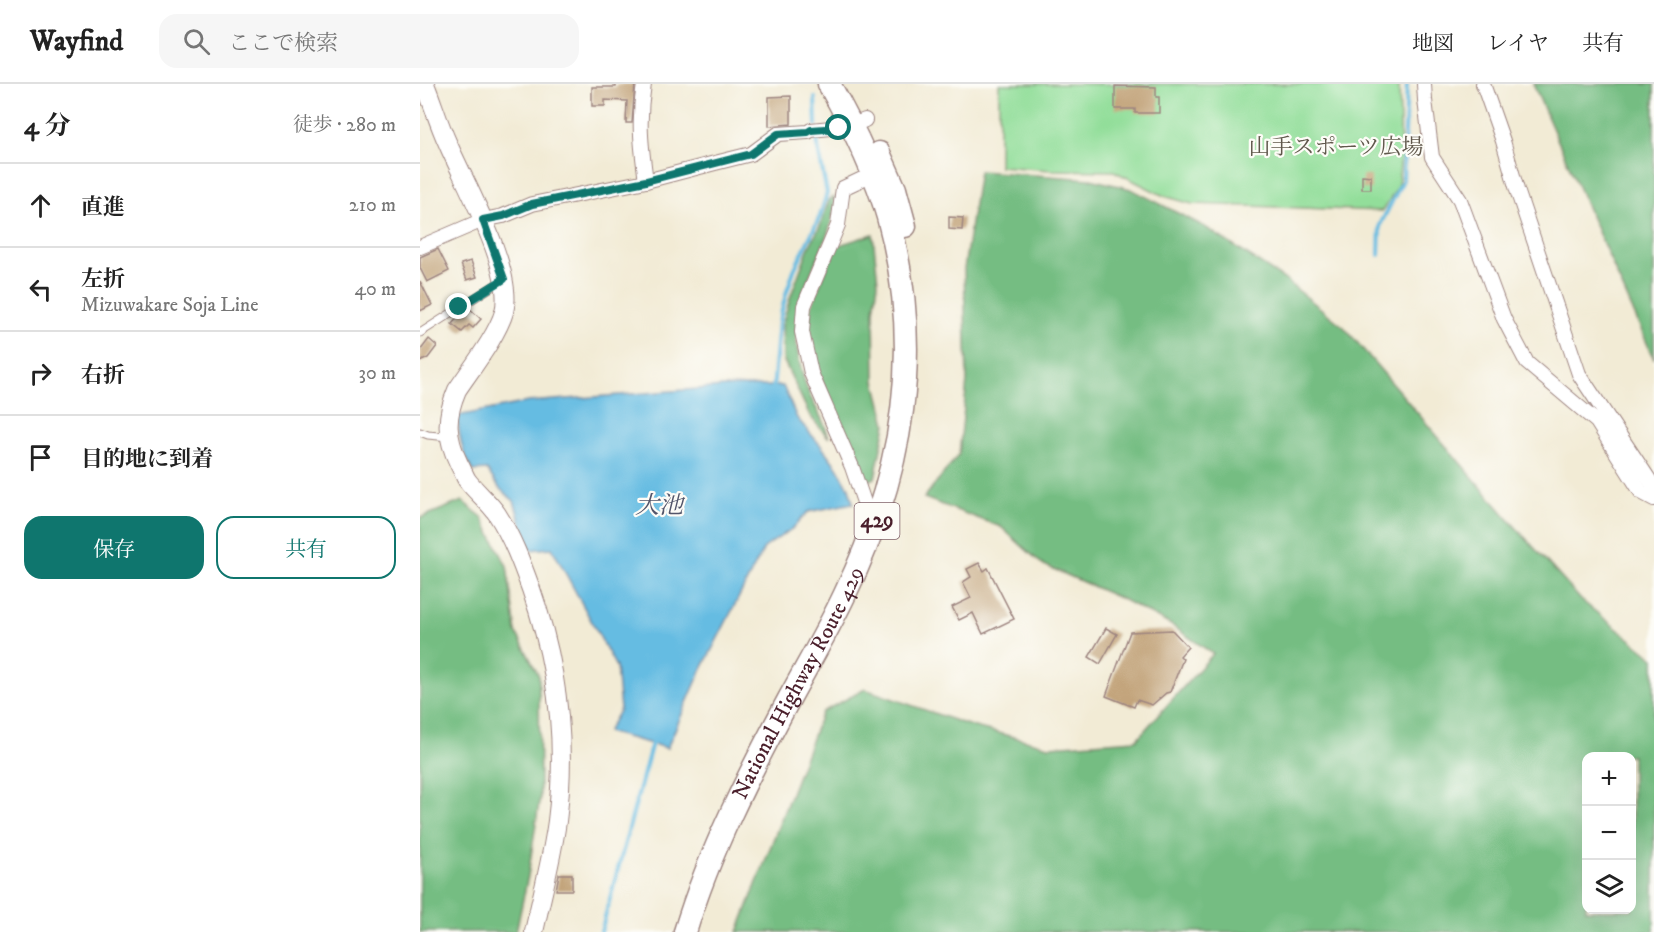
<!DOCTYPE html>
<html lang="ja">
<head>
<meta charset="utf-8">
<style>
  body { margin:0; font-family:"IM FELL DW Pica","Noto Serif JP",serif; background:#f6f6f6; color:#222 }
  .controls { position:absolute; right:18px; bottom:18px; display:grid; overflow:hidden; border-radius:12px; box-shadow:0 6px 24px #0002 }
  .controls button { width:54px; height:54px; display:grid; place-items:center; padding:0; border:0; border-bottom:2px solid #e0e0e0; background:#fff; color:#222; font:30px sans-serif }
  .stop { position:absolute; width:18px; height:18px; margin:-14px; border:4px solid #0f766e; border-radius:50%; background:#fff }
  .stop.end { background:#0f766e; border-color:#fff; box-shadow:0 2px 6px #0008 }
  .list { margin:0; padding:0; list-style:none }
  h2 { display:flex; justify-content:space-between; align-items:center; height:78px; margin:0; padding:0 24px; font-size:26px }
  h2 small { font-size:20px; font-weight:400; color:#767676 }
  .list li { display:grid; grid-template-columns:39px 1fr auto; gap:18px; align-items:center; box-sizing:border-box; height:84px; padding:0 24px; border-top:2px solid #e0e0e0 }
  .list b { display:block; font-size:22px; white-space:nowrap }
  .list p { margin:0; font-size:20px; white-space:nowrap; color:#767676 }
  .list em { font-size:20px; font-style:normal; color:#767676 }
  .actions { display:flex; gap:12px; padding:18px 24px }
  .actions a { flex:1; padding:14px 0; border:2px solid #0f766e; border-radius:18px; text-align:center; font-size:21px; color:#0f766e }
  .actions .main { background:#0f766e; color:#fff }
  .icon { flex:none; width:33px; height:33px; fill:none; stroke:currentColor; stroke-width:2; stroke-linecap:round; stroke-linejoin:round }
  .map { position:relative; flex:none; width:1234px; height:848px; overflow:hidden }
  header { display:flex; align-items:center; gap:36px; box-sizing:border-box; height:84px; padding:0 30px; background:#fff; border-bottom:2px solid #e0e0e0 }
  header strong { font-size:28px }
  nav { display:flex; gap:33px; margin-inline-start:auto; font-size:21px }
  .search { width:420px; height:54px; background:#f6f6f6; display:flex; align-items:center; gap:15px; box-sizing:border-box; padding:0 21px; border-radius:18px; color:#767676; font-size:22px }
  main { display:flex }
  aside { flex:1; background:#fff }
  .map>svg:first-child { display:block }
</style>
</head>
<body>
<header>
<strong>Wayfind</strong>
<div class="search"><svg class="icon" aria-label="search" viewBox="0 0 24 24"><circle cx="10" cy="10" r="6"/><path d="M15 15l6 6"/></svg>ここで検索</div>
<nav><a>地図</a><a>レイヤ</a><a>共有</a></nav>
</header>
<main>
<aside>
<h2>4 分<small>徒歩 · 280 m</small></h2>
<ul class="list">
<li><svg class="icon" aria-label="ahead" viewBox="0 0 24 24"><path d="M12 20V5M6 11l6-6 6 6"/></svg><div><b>直進</b></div><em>210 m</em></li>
<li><svg class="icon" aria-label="left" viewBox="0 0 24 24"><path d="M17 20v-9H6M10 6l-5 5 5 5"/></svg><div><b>左折</b><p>Mizuwakare Soja Line</p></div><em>40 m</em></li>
<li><svg class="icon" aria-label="right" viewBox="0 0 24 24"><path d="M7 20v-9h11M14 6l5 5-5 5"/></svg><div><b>右折</b></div><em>30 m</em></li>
<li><svg class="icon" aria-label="arrive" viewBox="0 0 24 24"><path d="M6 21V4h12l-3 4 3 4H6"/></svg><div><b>目的地に到着</b></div></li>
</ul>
<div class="actions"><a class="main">保存</a><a>共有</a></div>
</aside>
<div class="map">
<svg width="1234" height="848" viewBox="0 0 1234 848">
  <rect width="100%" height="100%" fill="#fdfcf7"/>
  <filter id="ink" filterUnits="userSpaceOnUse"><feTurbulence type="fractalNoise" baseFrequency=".0167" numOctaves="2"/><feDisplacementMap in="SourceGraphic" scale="12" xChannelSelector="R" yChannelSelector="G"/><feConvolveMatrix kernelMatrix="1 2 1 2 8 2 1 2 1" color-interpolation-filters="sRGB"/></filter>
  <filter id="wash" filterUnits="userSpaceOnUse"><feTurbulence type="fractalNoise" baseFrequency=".008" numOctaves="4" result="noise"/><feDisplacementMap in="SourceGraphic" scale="24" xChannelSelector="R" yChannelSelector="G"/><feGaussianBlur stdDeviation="1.35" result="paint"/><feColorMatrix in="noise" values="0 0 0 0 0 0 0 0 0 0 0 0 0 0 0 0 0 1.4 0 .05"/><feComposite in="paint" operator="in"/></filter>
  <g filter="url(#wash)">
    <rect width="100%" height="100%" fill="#f2ebd5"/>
    <path fill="#92de9a" stroke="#6e7e62" stroke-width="1.5" d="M579,0H979L981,72L978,103L962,127L772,120L744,112L694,87L631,86L579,82Z"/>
    <g fill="#75bd82" stroke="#606e56" stroke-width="1.5" fill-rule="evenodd">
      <path d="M1113,0H1234V275Z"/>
      <path d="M559,87L671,95L711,105L785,143L864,195L924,243L1084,430L1161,516L1234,574V848H318L402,628L445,605L551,642L629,662L716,656L793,570L751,541L706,517L622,480L581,443L504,414L539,370L547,297L544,185ZM1166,672H1212V826H1166Z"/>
      <path d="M414,113C418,143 386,190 379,222C372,252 379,284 390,312C397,326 405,339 409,354L390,332L363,275L362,241L371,211L388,165L400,142L409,116Z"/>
      <path d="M453,150L458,199L454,227L455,297L466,340L455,394L446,398L393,277L388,250L391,223L416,162Z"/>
      <path d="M42,417L62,433L87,482L96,548L119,592L120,713L108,792L96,848H0V434Z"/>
    </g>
    <path fill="#65bce2" stroke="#586e86" stroke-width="1.5" d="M317,302H363L377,334L402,363L417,383L429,404L433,419L388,428L373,444L344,464L280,589L247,664L187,648L200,625L196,583L132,464L109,466L94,417L80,405L67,386L53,387C41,368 40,354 37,332L108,318Z"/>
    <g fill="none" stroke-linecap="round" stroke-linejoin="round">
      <g stroke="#65bce2" stroke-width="4">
        <path d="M395,14L396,41"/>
        <path d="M959,171L960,141L983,96L987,0"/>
        <path d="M353,307L359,238L366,210L374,186L400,132L407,109L398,64L397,49"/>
        <path d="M181,848L233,655"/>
      </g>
    </g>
    <g id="blocks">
      <g fill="#c3a47b">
        <path d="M196,0H215L212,39H206L207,17L185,16V22H172V3H196Z"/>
        <path d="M695,2L736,3V13H739V29H715V25H695Z"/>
        <path d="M371,12V40L349,42V13Z"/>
        <path d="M942,91L951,92V105H942Z"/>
        <path d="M529,133L543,134L542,146L529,145Z"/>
        <path d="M18,165L29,187L7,198L0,184V173Z"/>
        <path d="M51,177L57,193L47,196L41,180Z"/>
        <path d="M0,197L12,221L0,227Z"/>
        <path d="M49,224L61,235L53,244L49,241L42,248L32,240L42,229Z"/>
        <path d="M9,255L17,262L8,274L0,278V267Z"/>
        <path d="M559,479L564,487L568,484L594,535L563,550L553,529L539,536L532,523L551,514L543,498L551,493L547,485Z"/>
        <path d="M686,544L697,550L680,580L669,573Z"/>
        <path d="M752,546L768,563L760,572L763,575L750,608L746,609L732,621L717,616L714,623L686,612L710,548Z"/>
        <path d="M139,790H152V806H136Z"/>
      </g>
    </g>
  </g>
  <g filter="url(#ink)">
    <use href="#blocks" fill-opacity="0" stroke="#9e8580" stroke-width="1.5"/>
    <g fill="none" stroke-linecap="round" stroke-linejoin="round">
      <defs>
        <g id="service">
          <path d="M0,249L81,197"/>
          <path d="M0,348L8,351L29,353"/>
        </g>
        <g id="minor">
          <path d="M224,0C218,36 221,61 226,97"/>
          <path d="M1004,0L1005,16L1012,73L1040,116L1084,235L1107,279L1177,338L1221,408L1234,415"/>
          <path d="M1063,0L1083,57L1097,106L1159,290L1234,403"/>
          <path d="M459,87L423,104L418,141L384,222L382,248L391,289L432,383L447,427L458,435L470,440"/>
          <path d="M0,163L63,136L83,132L112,120L226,97L295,79L331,70L358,50L388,48L391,46L431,42L445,36"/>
        </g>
        <path id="secondary" d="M5,0C13,20 19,41 28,60C45,100 95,187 84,228C77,252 51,285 37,306C25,334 26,353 39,380C42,385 44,391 47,396C56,408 69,418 77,430C92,453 102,480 111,505C137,579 147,658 137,737C132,774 122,811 114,848"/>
        <g id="trunk">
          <path d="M459,69L475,105L485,142"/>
          <path id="s1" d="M265,848C290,766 329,690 369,615C388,580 408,546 425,510C484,388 504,265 468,133C455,87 432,41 409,0"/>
        </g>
      </defs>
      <use href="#service" stroke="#9e8580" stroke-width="9"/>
      <use href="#minor" stroke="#9e8580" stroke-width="16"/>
      <use href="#secondary" stroke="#9e8580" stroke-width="20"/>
      <use href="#trunk" stroke="#9e8580" stroke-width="25"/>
      <use href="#service" stroke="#fff" stroke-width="7"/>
      <use href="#minor" stroke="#fff" stroke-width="14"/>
      <use href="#secondary" stroke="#fff" stroke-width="18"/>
      <use href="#trunk" stroke="#fff" stroke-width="22"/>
    </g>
  </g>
  <g fill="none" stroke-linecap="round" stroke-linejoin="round" filter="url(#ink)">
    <path stroke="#0f766e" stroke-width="8" d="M39,223L84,195L63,136L83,132L112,120L226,97L331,70L358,50L388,48L391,46L419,44"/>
  </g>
  <g text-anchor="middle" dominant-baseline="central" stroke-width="4.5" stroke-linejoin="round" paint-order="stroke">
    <rect fill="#fdfcf7" stroke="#806168" stroke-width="1.5" x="434.5" y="419" width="45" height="36" rx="4.5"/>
    <g font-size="21" font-weight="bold" fill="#4a1f2b">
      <text x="457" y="437">429</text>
    </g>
    <g font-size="22" fill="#60584c" stroke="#fdfcf7">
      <text x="916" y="63">山手スポーツ広場</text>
    </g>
    <g font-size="22" fill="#4a1f2b" stroke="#fdfcf7">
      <text stroke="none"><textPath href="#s1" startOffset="274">National Highway Route 429</textPath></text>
    </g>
    <g font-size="24" font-style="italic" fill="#53566b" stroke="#fdfcf7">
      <text x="239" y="422">大池</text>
    </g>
  </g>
</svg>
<div class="controls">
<button>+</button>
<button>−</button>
<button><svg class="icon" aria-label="layers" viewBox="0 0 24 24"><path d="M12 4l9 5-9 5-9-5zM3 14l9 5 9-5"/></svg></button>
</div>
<div class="stop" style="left:419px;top:44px"></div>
<div class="stop end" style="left:39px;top:223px"></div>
</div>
</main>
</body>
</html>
